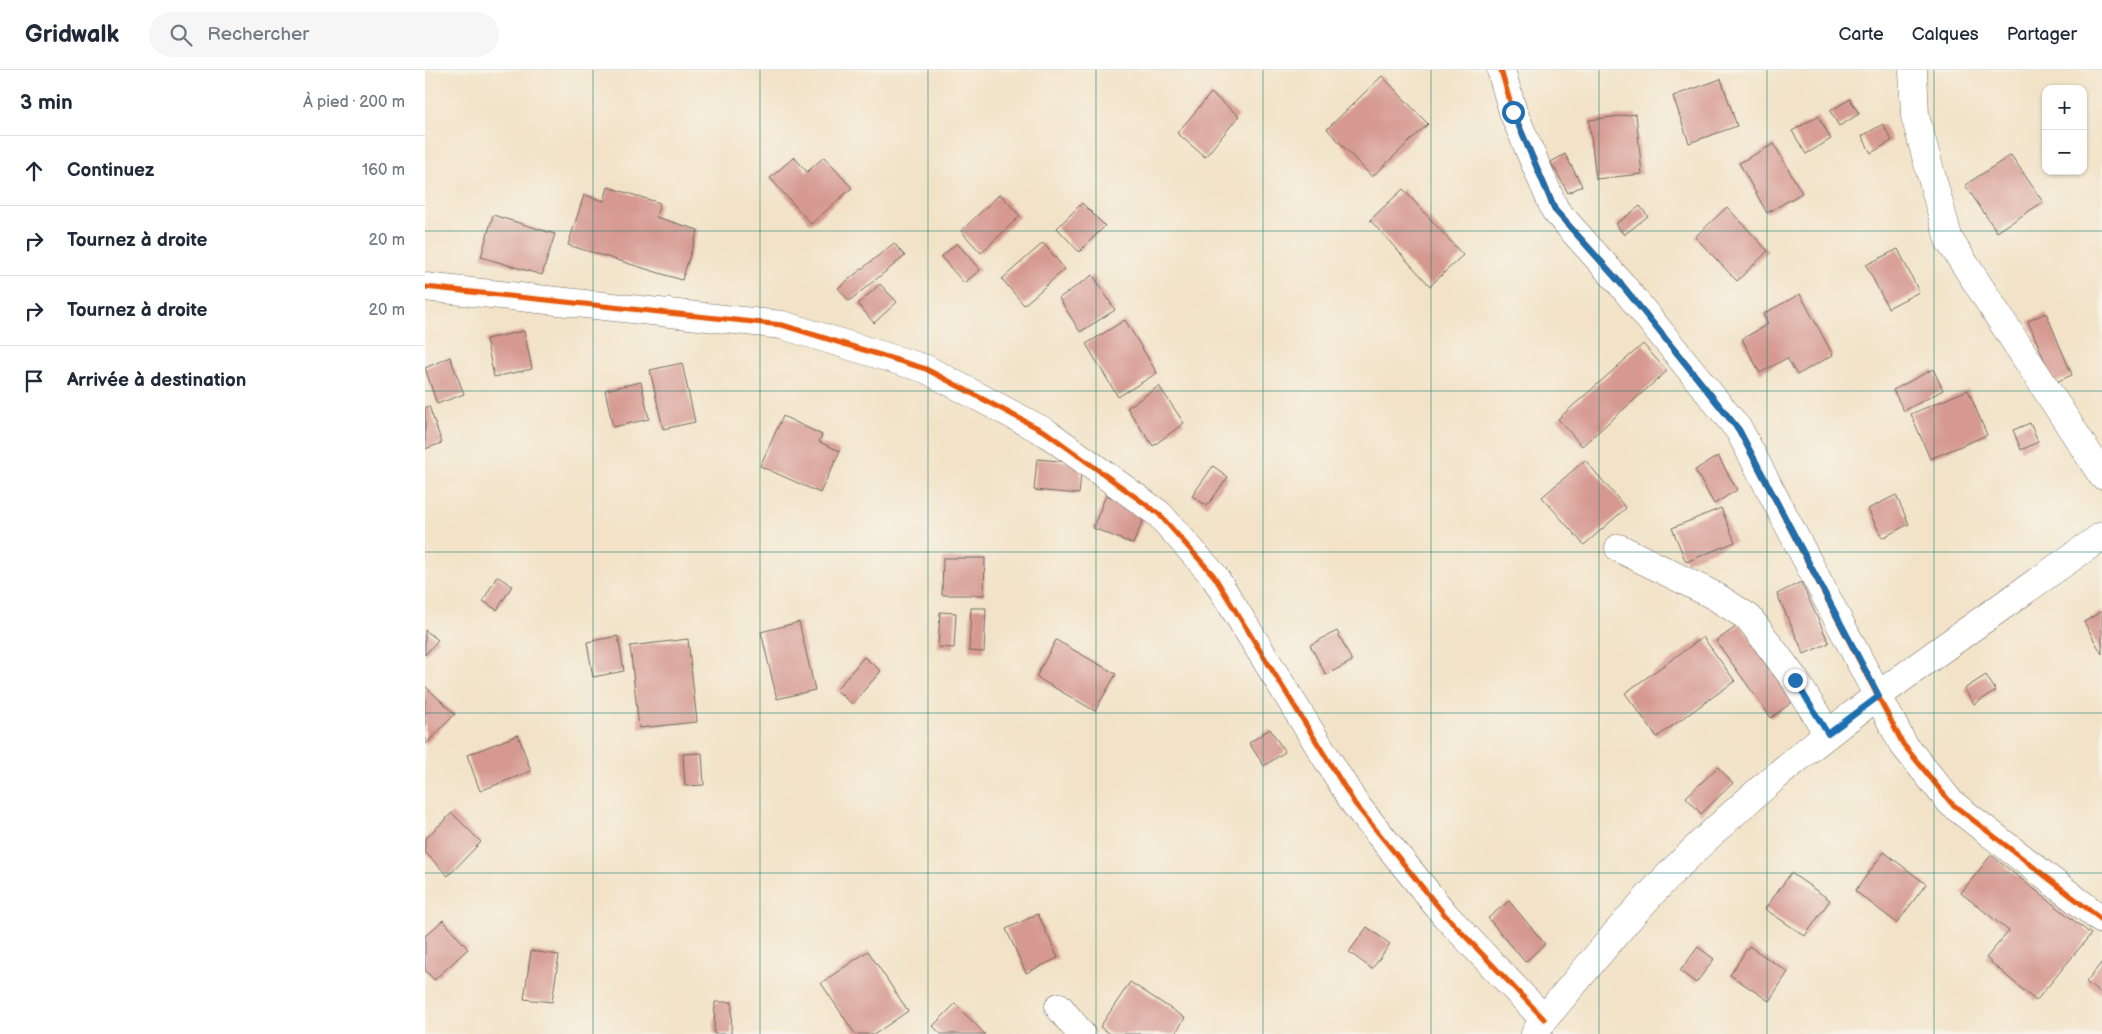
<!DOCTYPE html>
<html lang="fr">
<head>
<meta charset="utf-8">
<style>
  body { margin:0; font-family:"Balsamiq Sans",sans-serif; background:#f6f6f7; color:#1f2937 }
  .controls { position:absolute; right:15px; top:15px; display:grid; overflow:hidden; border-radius:10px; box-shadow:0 1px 4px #0004 }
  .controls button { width:45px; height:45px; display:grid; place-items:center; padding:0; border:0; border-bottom:1px solid #e0e1e3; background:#fff; color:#1f2937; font:25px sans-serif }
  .stop { position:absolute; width:15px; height:15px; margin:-11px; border:4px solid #1f6fb2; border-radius:50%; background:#fff }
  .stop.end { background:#1f6fb2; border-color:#fff; box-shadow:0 1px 5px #0008 }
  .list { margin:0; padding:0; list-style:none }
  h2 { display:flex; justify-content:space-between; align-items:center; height:65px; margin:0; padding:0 20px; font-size:21px }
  h2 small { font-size:16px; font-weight:400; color:#747a83 }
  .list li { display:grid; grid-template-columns:32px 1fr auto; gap:15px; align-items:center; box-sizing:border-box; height:70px; padding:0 20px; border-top:1px solid #e0e1e3 }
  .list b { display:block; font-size:19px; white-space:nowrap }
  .list em { font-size:16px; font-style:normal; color:#747a83 }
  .icon { flex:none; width:28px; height:28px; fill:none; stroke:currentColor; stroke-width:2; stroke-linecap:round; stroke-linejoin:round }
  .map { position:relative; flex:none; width:1677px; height:964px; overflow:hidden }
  header { display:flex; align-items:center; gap:30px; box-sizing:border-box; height:70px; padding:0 25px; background:#fff; border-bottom:1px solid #e0e1e3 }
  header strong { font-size:24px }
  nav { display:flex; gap:28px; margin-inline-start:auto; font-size:18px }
  .search { width:350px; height:45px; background:#f6f6f7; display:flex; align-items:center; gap:12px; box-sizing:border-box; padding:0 18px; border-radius:28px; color:#747a83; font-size:19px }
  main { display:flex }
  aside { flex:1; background:#fff }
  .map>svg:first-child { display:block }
</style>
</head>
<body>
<header>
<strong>Gridwalk</strong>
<div class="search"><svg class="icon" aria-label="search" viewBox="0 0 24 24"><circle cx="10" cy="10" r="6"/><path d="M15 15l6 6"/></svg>Rechercher</div>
<nav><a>Carte</a><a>Calques</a><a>Partager</a></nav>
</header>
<main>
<aside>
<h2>3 min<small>À pied · 200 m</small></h2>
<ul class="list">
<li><svg class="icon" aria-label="ahead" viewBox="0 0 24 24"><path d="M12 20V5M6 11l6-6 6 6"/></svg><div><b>Continuez</b></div><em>160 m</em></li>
<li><svg class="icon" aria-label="right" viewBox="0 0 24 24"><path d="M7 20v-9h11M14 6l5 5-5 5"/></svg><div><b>Tournez à droite</b></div><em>20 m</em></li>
<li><svg class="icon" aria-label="right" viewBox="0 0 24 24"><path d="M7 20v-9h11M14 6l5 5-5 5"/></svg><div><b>Tournez à droite</b></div><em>20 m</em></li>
<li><svg class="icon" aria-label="arrive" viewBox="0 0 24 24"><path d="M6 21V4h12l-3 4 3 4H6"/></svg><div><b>Arrivée à destination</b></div></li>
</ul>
</aside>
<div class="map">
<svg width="1677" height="964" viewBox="0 0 1677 964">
  <rect width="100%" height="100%" fill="#f7f3e8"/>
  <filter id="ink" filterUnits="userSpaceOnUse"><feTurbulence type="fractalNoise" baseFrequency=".02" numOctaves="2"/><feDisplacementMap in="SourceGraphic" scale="10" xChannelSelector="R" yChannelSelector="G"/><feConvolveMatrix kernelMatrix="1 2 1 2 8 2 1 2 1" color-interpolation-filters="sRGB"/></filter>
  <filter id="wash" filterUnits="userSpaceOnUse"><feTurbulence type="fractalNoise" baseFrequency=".0096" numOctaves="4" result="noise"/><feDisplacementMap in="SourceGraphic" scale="20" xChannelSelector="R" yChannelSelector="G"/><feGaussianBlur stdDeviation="1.12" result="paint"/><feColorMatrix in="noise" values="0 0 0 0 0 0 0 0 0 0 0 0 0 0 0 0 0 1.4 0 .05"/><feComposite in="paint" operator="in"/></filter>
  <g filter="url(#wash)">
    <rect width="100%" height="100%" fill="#f2e3c8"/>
    <g id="blocks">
      <g fill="#d69991">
        <path d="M957,6L1003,54L947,107L902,59Z"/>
        <path d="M1296,9L1312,56L1264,73L1248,26Z"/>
        <path d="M786,23L814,46L780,87L752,63Z"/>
        <path d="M1425,29L1434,44L1414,56L1405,41Z"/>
        <path d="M1211,44L1217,104L1171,109L1164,50Z"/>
        <path d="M1393,46L1406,69L1381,84L1367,61Z"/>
        <path d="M1458,54L1467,71L1446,83L1437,66Z"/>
        <path d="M1349,74L1377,123L1342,143L1314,93Z"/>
        <path d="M1140,84L1157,116L1143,123L1126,92Z"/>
        <path d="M1586,85L1618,132L1572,162L1540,115Z"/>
        <path d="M369,87L382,102L399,87L427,118L386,154L345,108Z"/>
        <path d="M183,117L235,133L231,147L273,160L257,210L143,175L159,125L179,131Z"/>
        <path d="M978,119L1038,185L1005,216L945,150Z"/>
        <path d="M575,124L595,146L556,183L536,161Z"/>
        <path d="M657,133L680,156L654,182L632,158Z"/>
        <path d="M1215,136L1223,146L1199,165L1191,154Z"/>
        <path d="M1302,137L1343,181L1312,211L1270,167Z"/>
        <path d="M68,145L130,164L117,205L56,187Z"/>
        <path d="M469,173L480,186L424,231L413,218Z"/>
        <path d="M532,173L555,200L539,213L516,187Z"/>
        <path d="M618,173L640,199L599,235L577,209Z"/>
        <path d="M1473,179L1494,222L1463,238L1441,195Z"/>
        <path d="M668,205L690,240L655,262L634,228Z"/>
        <path d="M455,214L472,232L449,253L433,234Z"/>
        <path d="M1375,224L1408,285L1372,305L1362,288L1335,303L1317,269L1343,254L1338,244Z"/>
        <path d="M1621,243L1647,305L1629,313L1603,251Z"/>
        <path d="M700,250L732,303L693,327L661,274Z"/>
        <path d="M99,261L107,299L69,307L61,269Z"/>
        <path d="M1218,274L1242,301L1157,376L1133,349Z"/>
        <path d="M25,287L39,324L12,334L0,298Z"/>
        <path d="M257,293L270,352L238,359L225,300Z"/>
        <path d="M1508,299L1518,320L1479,341L1468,320Z"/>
        <path d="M216,312L224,349L188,357L180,320Z"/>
        <path d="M734,316L759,353L728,376L702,338Z"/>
        <path d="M1543,320L1562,365L1505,389L1486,344Z"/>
        <path d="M4,336L17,373L0,379V338Z"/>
        <path d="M358,346L397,365L394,372L415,381L395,423L335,396Z"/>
        <path d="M1605,353L1613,372L1596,380L1588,360Z"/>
        <path d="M1293,386L1312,420L1289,434L1270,400Z"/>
        <path d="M612,389L657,393L654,424L609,420Z"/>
        <path d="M1160,390L1201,438L1159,475L1117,427Z"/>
        <path d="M788,396L803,407L782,436L767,426Z"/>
        <path d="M681,425L722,441L708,474L668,458Z"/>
        <path d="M1471,425L1484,454L1457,468L1443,439Z"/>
        <path d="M1296,438L1310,472L1261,492L1247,458Z"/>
        <path d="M518,488H560L559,525H517Z"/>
        <path d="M72,506L87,516L72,540L58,531Z"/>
        <path d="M1376,512L1404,573L1379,584L1352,524Z"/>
        <path d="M546,538H561L559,582L544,581Z"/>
        <path d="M1677,541V584L1659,552Z"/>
        <path d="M515,542L531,543L529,578L513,577Z"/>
        <path d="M374,552L390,620L352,629L336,562Z"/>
        <path d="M1315,554L1370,630L1346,648L1291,571Z"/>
        <path d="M0,560L13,570L0,585Z"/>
        <path d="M912,561L927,591L901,605L885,575Z"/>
        <path d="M193,566L199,601L168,607L162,572Z"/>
        <path d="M1278,567L1310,611L1232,667L1200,623Z"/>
        <path d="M263,569L272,652L214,658L205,576Z"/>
        <path d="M631,570L691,604L670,641L611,607Z"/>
        <path d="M439,587L456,601L427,634L411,620Z"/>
        <path d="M1561,605L1571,621L1549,634L1539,619Z"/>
        <path d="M0,616L30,644L0,675Z"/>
        <path d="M845,659L860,682L839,696L824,673Z"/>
        <path d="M93,665L106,701L55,721L42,685Z"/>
        <path d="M277,683L279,715L260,716L258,684Z"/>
        <path d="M1293,697L1308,713L1276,744L1261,727Z"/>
        <path d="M27,743L56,772L23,806L0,782V769Z"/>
        <path d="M1459,782L1501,814L1472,853L1430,821Z"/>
        <path d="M1566,785L1666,864L1611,931L1561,888L1584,861L1536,823Z"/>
        <path d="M1366,803L1405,830L1380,866L1340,839Z"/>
        <path d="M1084,831L1120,874L1100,892L1063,848Z"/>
        <path d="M613,844L633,888L601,903L581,859Z"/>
        <path d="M18,850L43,879L9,910L0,900V866Z"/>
        <path d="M942,857L965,874L947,899L924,882Z"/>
        <path d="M1324,876L1363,902L1344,931L1305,905Z"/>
        <path d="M1273,877L1289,889L1271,913L1255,901Z"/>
        <path d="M106,881L134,885L127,932L99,929Z"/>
        <path d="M443,881L483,941L450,964H430L396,913Z"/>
        <path d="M1677,892V925L1661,912Z"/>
        <path d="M705,912L760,948L750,964H686L675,957Z"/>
        <path d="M290,932H307L306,964H289Z"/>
        <path d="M530,934L560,964H516L508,956Z"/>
      </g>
    </g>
  </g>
  <g filter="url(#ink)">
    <use href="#blocks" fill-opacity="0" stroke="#716b62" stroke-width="1"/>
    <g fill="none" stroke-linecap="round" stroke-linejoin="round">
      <defs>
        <g id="minor">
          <path d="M1076,0L1088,42L1130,140L1197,215L1314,360L1478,674L1526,733L1677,850"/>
          <path d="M1488,0L1490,46L1524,170L1677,405"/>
          <path d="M0,217L357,255L501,299L622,363L734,444L789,506L930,734L1020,845L1119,949"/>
          <path d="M1194,478L1290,526L1324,548L1370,610L1403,664"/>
          <path d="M634,937L656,964"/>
          <path d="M1110,964L1119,949C1163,897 1205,844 1253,796C1379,669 1532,569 1677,466"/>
        </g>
      </defs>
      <use href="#minor" stroke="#716b62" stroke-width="29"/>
      <use href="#minor" stroke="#fff" stroke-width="28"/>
      <defs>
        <g id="cycleway">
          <path d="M1076,0L1088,42L1130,140L1197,215L1314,360L1478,674L1526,733L1677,850"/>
          <path d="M0,217L357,255L501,299L622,363L734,444L789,506L930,734L1020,845L1119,949"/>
        </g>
      </defs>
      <use href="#cycleway" stroke="#f7f3e8" stroke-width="8"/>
      <use href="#cycleway" stroke="#e8590c" stroke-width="5"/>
    </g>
  </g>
  <g fill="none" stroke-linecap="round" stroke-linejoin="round" filter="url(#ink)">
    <path stroke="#1f6fb2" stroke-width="6" d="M1088,42L1130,140L1197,215L1314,360L1454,626L1403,664L1370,610"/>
  </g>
  <path fill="none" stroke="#0f766e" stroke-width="1" stroke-opacity="0.55" d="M168,0V964M335,0V964M503,0V964M671,0V964M838,0V964M1006,0V964M1174,0V964M1342,0V964M1509,0V964M0,161H1677M0,321H1677M0,482H1677M0,643H1677M0,803H1677"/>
</svg>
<div class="controls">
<button>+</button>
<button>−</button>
</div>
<div class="stop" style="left:1088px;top:42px"></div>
<div class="stop end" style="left:1370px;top:610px"></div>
</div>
</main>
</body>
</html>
